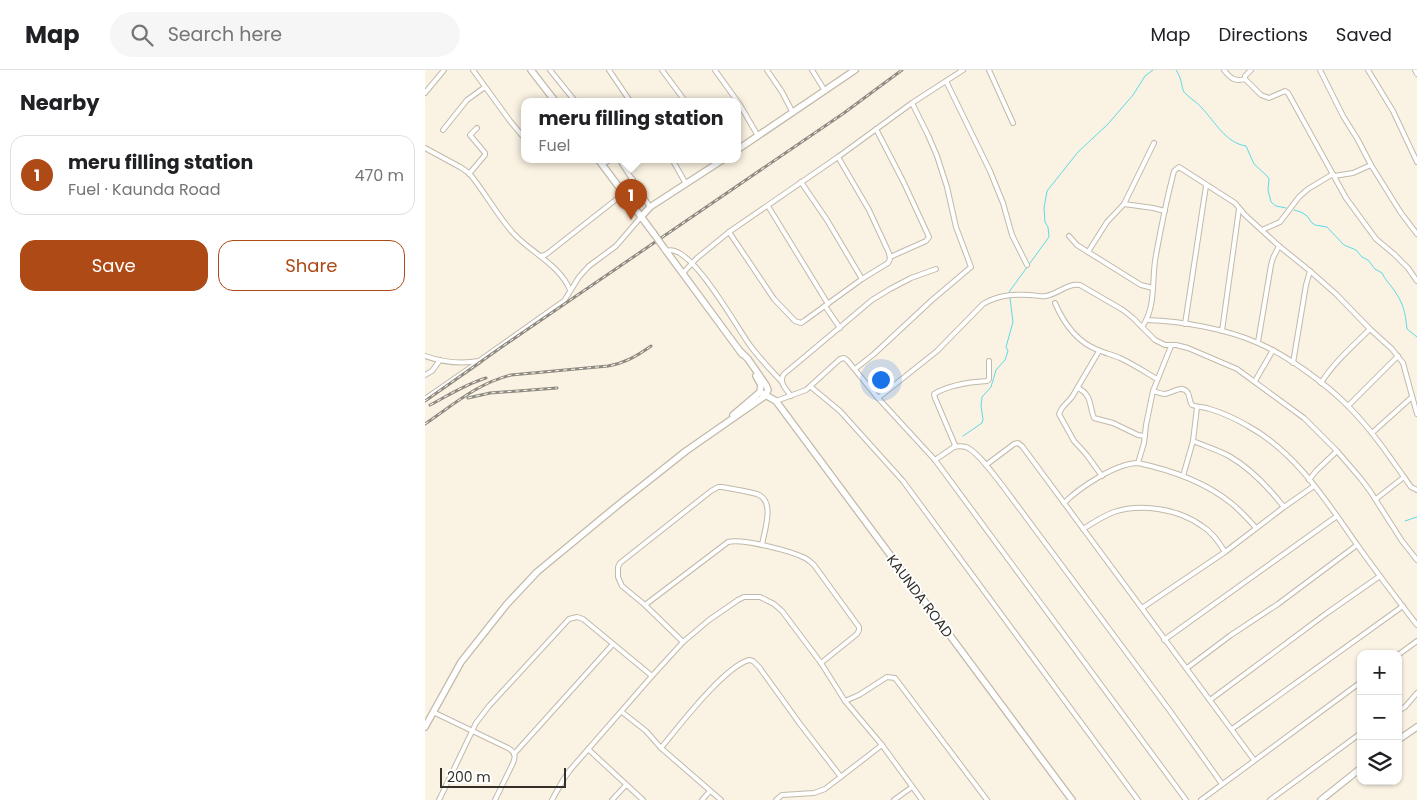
<!DOCTYPE html>
<html lang="en">
<head>
<meta charset="utf-8">
<style>
  body { margin:0; font-family:Poppins,sans-serif; background:#f6f6f6; color:#202124 }
  .controls { position:absolute; right:15px; bottom:15px; display:grid; overflow:hidden; border-radius:10px; box-shadow:0 1px 4px #0004 }
  .controls button { width:45px; height:45px; display:grid; place-items:center; padding:0; border:0; border-bottom:1px solid #e0e0e0; background:#fff; color:#202124; font:25px sans-serif }
  .scale { position:absolute; left:15px; bottom:12px; width:126px; box-sizing:border-box; padding-left:5px; border:2px solid #33302a; border-top:0; font-size:14px; line-height:18px; white-space:nowrap; color:#33302a; -webkit-text-stroke:4px #fff; paint-order:stroke }
  .you { position:absolute; left:455px; top:309px; width:18px; height:18px; margin:-12px; border:4px solid #fff; border-radius:50%; background:#1a73e8; box-shadow:0 0 0 8px #1a73e833 }
  .badge { display:grid; place-items:center; width:32px; height:32px; border-radius:50%; background:#ae4a16; color:#fff; font-size:16px; font-weight:700 }
  .pin { position:absolute; translate:-50% -41px; filter:drop-shadow(0 1px 2px #0008) }
  .pin::after { content:''; position:absolute; top:26px; width:18px; height:15px; background:inherit; clip-path:polygon(0 0,100% 0,50% 100%) }
  .popup { position:absolute; left:96px; top:28px; width:220px; height:65px; box-sizing:border-box; display:grid; place-content:center; border-radius:10px; background:#fff; filter:drop-shadow(0 1px 4px #0005); font-size:16px; white-space:nowrap; color:#757577 }
  .popup b { font-size:19px; color:#202124 }
  .popup::after { content:''; position:absolute; left:50%; top:100%; margin-left:-10px; border:10px solid transparent; border-top-color:#fff }
  .list { margin:0; padding:0; list-style:none }
  h2 { display:flex; justify-content:space-between; align-items:center; height:65px; margin:0; padding:0 20px; font-size:21px }
  h2 small { font-size:16px; font-weight:400; color:#757577 }
  .list li { display:grid; grid-template-columns:32px 1fr auto; gap:15px; align-items:center; box-sizing:border-box; height:80px; margin:0 10px 10px; padding:0 10px; border:1px solid #e0e0e0; border-radius:15px }
  .list b { display:block; font-size:19px; white-space:nowrap }
  .list p { margin:0; font-size:16px; white-space:nowrap; color:#757577 }
  .list em { font-size:16px; font-style:normal; color:#757577 }
  .actions { display:flex; gap:10px; padding:15px 20px }
  .actions a { flex:1; padding:11px 0; border:1px solid #ae4a16; border-radius:15px; text-align:center; font-size:18px; color:#ae4a16 }
  .actions .main { background:#ae4a16; color:#fff }
  .icon { flex:none; width:28px; height:28px; fill:none; stroke:currentColor; stroke-width:2; stroke-linecap:round; stroke-linejoin:round }
  .map { position:relative; flex:none; width:992px; height:730px; overflow:hidden }
  header { display:flex; align-items:center; gap:30px; box-sizing:border-box; height:70px; padding:0 25px; background:#fff; border-bottom:1px solid #e0e0e0 }
  header strong { font-size:24px }
  nav { display:flex; gap:28px; margin-inline-start:auto; font-size:18px }
  .search { width:350px; height:45px; background:#f6f6f6; display:flex; align-items:center; gap:12px; box-sizing:border-box; padding:0 18px; border-radius:28px; color:#757577; font-size:19px }
  main { display:flex }
  aside { flex:1; background:#fff }
  .map>svg:first-child { display:block }
</style>
</head>
<body>
<header>
<strong>Map</strong>
<div class="search"><svg class="icon" aria-label="search" viewBox="0 0 24 24"><circle cx="10" cy="10" r="6"/><path d="M15 15l6 6"/></svg>Search here</div>
<nav><a>Map</a><a>Directions</a><a>Saved</a></nav>
</header>
<main>
<aside>
<h2>Nearby<small></small></h2>
<ul class="list">
<li><span class="badge">1</span><div><b>meru filling station</b><p>Fuel · Kaunda Road</p></div><em>470 m</em></li>
</ul>
<div class="actions"><a class="main">Save</a><a>Share</a></div>
</aside>
<div class="map">
<svg width="992" height="730" viewBox="0 0 992 730">
  <rect width="100%" height="100%" fill="#faf2e2"/>
  <g fill="none" stroke-linecap="round" stroke-linejoin="round">
    <g stroke="#5cdbe8" stroke-width="1">
      <path d="M751,0C753,3 755,7 756,11C757,15 757,18 759,22C764,28 772,32 777,38C790,52 801,73 821,76L829,94L842,106L844,109L843,120L846,132L851,136L861,138"/>
      <path d="M869,140L876,142L882,146L887,153L890,155L902,157L919,175L931,180L937,187L943,190L950,199L957,203C960,210 965,214 969,220C979,235 980,241 982,259L992,267"/>
      <path d="M584,222L624,167L623,157L620,152L619,138L622,121L653,82L683,54L708,25L720,6L728,0"/>
      <path d="M538,366L557,353L558,349L556,336L557,327L566,317L571,300L580,290L583,281L581,277L588,252L585,228"/>
      <path d="M980,451L992,447"/>
    </g>
    <defs>
      <g id="street">
        <path d="M48,0L85,51L100,69"/>
        <path d="M125,0L150,31"/>
        <path d="M184,0L205,31"/>
        <path d="M237,0L260,31"/>
        <path d="M290,0L315,35L333,66"/>
        <path d="M342,0L357,22L368,43"/>
        <path d="M387,0L400,21"/>
        <path d="M564,0L588,53"/>
        <path d="M799,0C805,8 810,12 820,9"/>
        <path d="M826,0L820,6V9L836,25L844,28L860,21L863,23L921,128L951,169L969,184L983,198L992,211"/>
        <path d="M895,0L918,46L933,70L946,95L976,143L992,164"/>
        <path d="M943,0L968,41L992,92"/>
        <path d="M990,0L992,4"/>
        <path d="M521,11L565,101L578,133L587,165L602,195"/>
        <path d="M0,23L19,0"/>
        <path d="M451,59L479,113L504,167L501,171L465,187"/>
        <path d="M18,60L42,30L60,17"/>
        <path d="M0,78L35,97L44,103C60,122 71,144 88,163C105,182 135,195 145,220"/>
        <path d="M194,89L225,137"/>
        <path d="M247,89L261,114"/>
        <path d="M177,94L187,89"/>
        <path d="M44,104L60,85V83L45,65L52,58"/>
        <path d="M909,106L928,103L946,95"/>
        <path d="M376,112L402,150L437,209"/>
        <path d="M194,118L208,109"/>
        <path d="M699,134L728,138L740,141"/>
        <path d="M343,136L403,234"/>
        <path d="M837,160L855,152L874,127L883,119L908,104"/>
        <path d="M304,162L349,229L370,251L376,253L379,251L437,209L463,193L465,189L464,183L444,140L413,87"/>
        <path d="M644,166L652,175L663,182"/>
        <path d="M242,181C265,172 311,256 324,274C334,288 346,300 357,312"/>
        <path d="M115,186L120,185L123,183L198,124"/>
        <path d="M258,203L272,188L304,162L413,87L487,33L538,0"/>
        <path d="M728,218L716,215L663,182L682,152L699,134L729,73"/>
        <path d="M630,233C639,254 652,272 673,280C680,283 688,285 695,288C708,294 720,302 732,309"/>
        <path d="M400,236L415,258"/>
        <path d="M722,250C756,251 802,259 833,273C863,286 900,313 923,336C947,360 967,390 986,417L992,420"/>
        <path d="M760,254L781,116"/>
        <path d="M717,257C732,236 726,209 731,185C736,157 742,128 749,101L754,97L810,133L820,145L854,176L885,201L911,224L945,259L967,279L978,293L992,344"/>
        <path d="M797,261L814,139"/>
        <path d="M833,272L846,195L848,188L854,176"/>
        <path d="M674,281L647,327L637,338L634,344L649,371L661,384L677,406"/>
        <path d="M0,286C17,292 36,294 54,291"/>
        <path d="M54,291L139,231L154,207L164,196L191,176L216,147"/>
        <path d="M868,293L881,215L885,201"/>
        <path d="M430,299L449,284L507,230L546,197L531,157L522,117L512,86L503,65L487,33"/>
        <path d="M0,305L7,301L15,290"/>
        <path d="M830,311L848,280"/>
        <path d="M896,313C909,292 928,276 945,259"/>
        <path d="M386,317L415,341L478,411L713,730"/>
        <path d="M653,318C667,325 664,335 669,348L688,353L713,365L720,366"/>
        <path d="M728,321C732,322 736,324 740,324C748,323 757,314 763,323C765,327 764,331 767,335C772,337 779,337 785,339C798,343 811,349 823,356C871,382 902,432 933,476C952,503 972,529 992,555"/>
        <path d="M366,326C361,319 353,312 359,304L389,279L447,230L465,219L486,208L511,199"/>
        <path d="M453,328L512,281L558,234C573,225 588,224 605,225C610,225 616,227 621,226C633,224 642,213 655,215L698,240L708,248L730,270L740,275H751L763,278L812,299L879,348L912,381L936,409L945,421L977,471L992,490"/>
        <path d="M0,329L55,291"/>
        <path d="M351,331L381,320L415,289L419,288L422,290L453,328L510,390L761,730"/>
        <path d="M923,336L973,286"/>
        <path d="M947,363L987,327"/>
        <path d="M768,371C780,376 793,380 804,386C825,398 844,418 859,437"/>
        <path d="M529,377C533,376 537,376 541,377C552,381 569,405 577,415L745,641L797,714"/>
        <path d="M510,390L529,377L530,375L510,328L509,324C524,315 545,312 562,311L564,309V291"/>
        <path d="M713,393L719,373L721,355L728,321L746,276"/>
        <path d="M561,395L589,374L593,373L597,376L829,690"/>
        <path d="M758,406L768,371L772,337"/>
        <path d="M884,410L891,401L912,381"/>
        <path d="M951,429L979,407"/>
        <path d="M639,433C654,418 691,393 713,393C746,400 780,412 806,433C815,440 823,449 831,458"/>
        <path d="M658,459C668,453 678,446 689,442C716,433 754,439 777,456C787,462 794,472 800,482"/>
        <path d="M220,535L303,472C317,468 366,481 380,488C384,490 386,492 389,495L434,557V560L432,564L396,593"/>
        <path d="M717,538L800,482L859,437L889,416"/>
        <path d="M739,570L912,446"/>
        <path d="M258,572L220,535L197,516L193,507V497L195,493L286,421L293,417H297C309,419 321,421 332,424C351,431 339,461 337,475"/>
        <path d="M973,585L992,571"/>
        <path d="M762,598L806,565L853,534L932,475"/>
        <path d="M785,630L902,543L955,506"/>
        <path d="M420,631L434,625L462,607L470,608L562,730"/>
        <path d="M973,641L980,637L992,623"/>
        <path d="M8,642L83,678C90,682 91,686 88,693L70,730"/>
        <path d="M197,642L221,661L236,678L296,730"/>
        <path d="M807,659L978,536"/>
        <path d="M236,678C254,656 299,597 324,590L328,591L334,597L375,654L416,707"/>
        <path d="M163,679L218,730"/>
        <path d="M89,684L188,574"/>
        <path d="M14,730L51,653L64,636L144,549L152,547L158,549L227,606"/>
        <path d="M127,730L138,710L145,700L227,606L258,572L284,550L313,530L319,527H335L349,534L357,541L396,593L420,631L457,675L497,730"/>
        <path d="M187,730L201,715"/>
        <path d="M277,730L285,721"/>
        <path d="M351,730L357,725L389,723L400,719L457,675"/>
        <path d="M469,730L487,717"/>
        <path d="M776,730L936,612"/>
        <path d="M845,730L936,663"/>
      </g>
      <g id="secondary">
        <path d="M106,0L130,31"/>
        <path d="M312,80L430,0"/>
        <path d="M173,89L229,164"/>
        <path d="M216,147L225,137L299,89"/>
        <path d="M239,178L317,284"/>
        <path d="M335,322L351,331L647,730"/>
        <path d="M308,345L335,322L336,315L331,306"/>
        <path d="M0,657L36,592L82,534L112,502L193,435L261,381L340,326L343,320L341,315L323,289L316,282"/>
        <path d="M973,670L992,657"/>
        <path d="M896,730L936,698"/>
      </g>
    </defs>
    <use href="#street" stroke="#c1baaa" stroke-width="6"/>
    <use href="#secondary" stroke="#c1baaa" stroke-width="8"/>
    <use href="#street" stroke="#fff" stroke-width="4"/>
    <use href="#secondary" stroke="#fff" stroke-width="5.5"/>
    <defs>
      <g id="rail">
        <path d="M43,328L65,323L132,318"/>
        <path d="M0,331L78,276L419,43L477,0"/>
        <path d="M5,335C24,325 41,314 61,308"/>
        <path d="M0,354C28,335 53,313 86,305L183,296C200,293 212,286 226,276"/>
      </g>
    </defs>
    <use href="#rail" stroke="#8f8a7f" stroke-width="3"/>
    <use href="#rail" stroke="#fff" stroke-width="1" stroke-dasharray="4" stroke-linecap="butt"/>
    <defs>
      <path id="secondary-bridge" d="M229,164L239,178"/>
    </defs>
    <use href="#secondary-bridge" stroke="#c1baaa" stroke-width="8" stroke-linecap="butt"/>
    <use href="#secondary-bridge" stroke="#fff" stroke-width="5.5"/>
  </g>
  <g text-anchor="middle" dominant-baseline="central" stroke-width="4" stroke-linejoin="round" paint-order="stroke">
    <g font-size="14" fill="#33302a" stroke="#fff">
      <text transform="translate(495 526) rotate(53)">KAUNDA ROAD</text>
    </g>
  </g>
</svg>
<div class="controls">
<button>+</button>
<button>−</button>
<button><svg class="icon" aria-label="layers" viewBox="0 0 24 24"><path d="M12 4l9 5-9 5-9-5zM3 14l9 5 9-5"/></svg></button>
</div>
<div class="scale">200 m</div>
<div class="you"></div>
<div class="pin badge" style="left:206px;top:150px">1</div>
<div class="popup"><b>meru filling station</b>Fuel</div>
</div>
</main>
</body>
</html>
